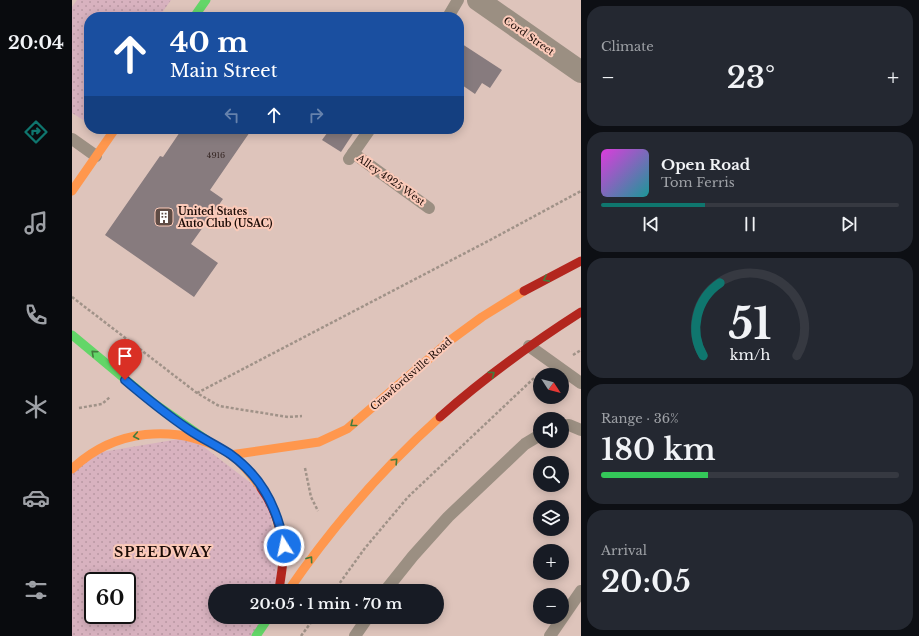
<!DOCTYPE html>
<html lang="en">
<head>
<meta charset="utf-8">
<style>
	:root { --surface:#171b24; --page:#242831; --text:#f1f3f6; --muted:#9ea1a6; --line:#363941; --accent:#0f766e }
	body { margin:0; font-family:"Libre Baskerville",serif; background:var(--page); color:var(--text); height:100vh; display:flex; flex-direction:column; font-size:15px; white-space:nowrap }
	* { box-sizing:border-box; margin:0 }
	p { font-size:13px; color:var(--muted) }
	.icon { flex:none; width:22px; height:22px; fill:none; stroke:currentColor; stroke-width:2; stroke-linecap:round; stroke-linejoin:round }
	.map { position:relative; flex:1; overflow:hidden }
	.side { display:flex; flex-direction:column; gap:6px; padding:6px; background:#0d0f14; width:338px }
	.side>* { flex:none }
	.top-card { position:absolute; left:12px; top:12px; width:380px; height:122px; border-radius:16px; box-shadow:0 2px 10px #0003; background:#1a4fa0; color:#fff; overflow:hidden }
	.needle { width:26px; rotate:126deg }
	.tools { position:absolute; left:461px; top:368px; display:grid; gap:8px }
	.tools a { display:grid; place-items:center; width:36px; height:36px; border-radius:50%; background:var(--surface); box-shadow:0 2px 10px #0003; font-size:20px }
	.speed { position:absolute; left:12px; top:572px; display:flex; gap:8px; font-size:20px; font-weight:700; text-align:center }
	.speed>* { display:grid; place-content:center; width:52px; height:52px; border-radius:50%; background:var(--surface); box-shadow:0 2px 10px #0003; line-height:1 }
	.speed .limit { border:2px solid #111; border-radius:6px; background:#fff; color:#111 }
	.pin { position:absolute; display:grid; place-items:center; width:34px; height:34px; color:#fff; margin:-41px -17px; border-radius:50% 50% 50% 0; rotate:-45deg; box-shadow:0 0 4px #0007 }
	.pin .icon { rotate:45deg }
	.me { position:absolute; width:44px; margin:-22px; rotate:350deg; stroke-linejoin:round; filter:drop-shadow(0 0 3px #0008) }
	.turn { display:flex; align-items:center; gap:14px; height:84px; padding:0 20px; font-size:18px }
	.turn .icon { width:52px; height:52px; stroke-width:2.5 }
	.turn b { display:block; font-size:28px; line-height:34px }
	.lanes { display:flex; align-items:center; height:38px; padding:0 20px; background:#0003; justify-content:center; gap:20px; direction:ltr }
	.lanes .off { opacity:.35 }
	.big { font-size:30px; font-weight:600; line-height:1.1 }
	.side .widget { flex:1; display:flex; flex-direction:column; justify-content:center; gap:6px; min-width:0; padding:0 14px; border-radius:16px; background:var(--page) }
	.side .dial { align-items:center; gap:0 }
	.dial svg { height:104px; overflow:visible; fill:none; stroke:var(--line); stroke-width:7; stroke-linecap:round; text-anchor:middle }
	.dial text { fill:var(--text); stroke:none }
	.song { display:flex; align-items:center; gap:12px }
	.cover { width:48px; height:48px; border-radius:6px; background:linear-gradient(135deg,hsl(300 70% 55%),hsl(180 70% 35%)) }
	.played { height:4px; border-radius:2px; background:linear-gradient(90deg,var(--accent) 35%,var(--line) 35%) }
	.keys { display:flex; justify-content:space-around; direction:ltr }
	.heat { display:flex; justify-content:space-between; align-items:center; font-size:22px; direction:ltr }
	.charge { height:6px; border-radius:3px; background:linear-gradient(90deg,#34c759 36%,var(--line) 0) }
	.trip { position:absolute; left:136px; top:584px; width:236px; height:40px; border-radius:20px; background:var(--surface); box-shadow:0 2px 10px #0003; font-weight:600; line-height:40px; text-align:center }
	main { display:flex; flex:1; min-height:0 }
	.tabs { display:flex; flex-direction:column; width:72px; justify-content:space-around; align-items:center; background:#090b0e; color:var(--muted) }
	.tabs .icon { width:28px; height:28px }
	.tabs .selected { color:var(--accent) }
	.tabs b { font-size:18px; color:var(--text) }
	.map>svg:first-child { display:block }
	.grass { fill:url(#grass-dots); fill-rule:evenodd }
	.building { fill:#877b7e }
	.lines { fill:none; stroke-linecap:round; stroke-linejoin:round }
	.path { stroke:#a09288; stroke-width:2.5; stroke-dasharray:3 2; stroke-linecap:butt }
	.lane { stroke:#9b8f82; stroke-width:12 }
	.street { stroke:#9b8f82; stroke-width:22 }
	.fast { stroke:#63d668; stroke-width:9 }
	.slow { stroke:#ff974d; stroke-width:9 }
	.jam { stroke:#b3261e; stroke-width:9 }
	.oneway { stroke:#437b3c }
	.route-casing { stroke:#114b97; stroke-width:10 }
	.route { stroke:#1a73e8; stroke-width:7 }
	.labels { text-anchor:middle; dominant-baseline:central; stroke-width:4; stroke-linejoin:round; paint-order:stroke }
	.number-label { font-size:8px; fill:#362724 }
	.street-label { font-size:10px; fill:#1b0b06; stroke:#fbcab9 }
	.poi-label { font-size:10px; font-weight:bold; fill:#1b0b06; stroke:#fbcab9; text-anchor:start }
	.district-label { font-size:14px; font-weight:bold; letter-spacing:1px; fill:#1b0b06; stroke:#fbcab9 }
</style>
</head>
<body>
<main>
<nav class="tabs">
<b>20:04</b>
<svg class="icon selected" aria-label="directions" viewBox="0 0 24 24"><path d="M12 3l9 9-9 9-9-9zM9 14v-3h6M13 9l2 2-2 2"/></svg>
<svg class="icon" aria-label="music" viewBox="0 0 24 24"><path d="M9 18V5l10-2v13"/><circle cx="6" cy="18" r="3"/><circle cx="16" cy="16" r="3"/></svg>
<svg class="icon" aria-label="phone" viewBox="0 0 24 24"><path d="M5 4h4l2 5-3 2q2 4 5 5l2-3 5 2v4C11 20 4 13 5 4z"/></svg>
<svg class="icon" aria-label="climate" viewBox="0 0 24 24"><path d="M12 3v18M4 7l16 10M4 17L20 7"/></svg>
<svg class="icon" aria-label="car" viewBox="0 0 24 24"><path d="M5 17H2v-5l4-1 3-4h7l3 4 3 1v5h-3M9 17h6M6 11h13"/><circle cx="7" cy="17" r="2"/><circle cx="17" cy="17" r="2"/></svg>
<svg class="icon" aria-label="filters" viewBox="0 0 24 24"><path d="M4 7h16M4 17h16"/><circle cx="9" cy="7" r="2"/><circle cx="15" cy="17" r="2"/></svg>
</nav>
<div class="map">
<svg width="509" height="636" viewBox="0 0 509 636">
	<defs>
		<pattern id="grass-dots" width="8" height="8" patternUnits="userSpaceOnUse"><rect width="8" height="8" fill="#d8b2bf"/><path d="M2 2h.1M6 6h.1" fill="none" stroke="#b998a3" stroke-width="1.8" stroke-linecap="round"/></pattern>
	</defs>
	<rect width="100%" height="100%" fill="#dec4bb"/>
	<g class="grass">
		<path d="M5,0H99L87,17H17V115L13,121L0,113V7Z"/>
		<path d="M119,437L197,497L207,591H143V617H197L184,636H0V469L18,454ZM21,581H55V615H21Z"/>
	</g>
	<g class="building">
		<path d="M387,42L430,70L418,88L410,83L403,94L387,83Z"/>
		<path d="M110,129H180L138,190L151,199L119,244L146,263L122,297L33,235L88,156L91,157Z"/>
		<path d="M258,129H284L269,152L250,140Z"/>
	</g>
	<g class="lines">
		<g class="path">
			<path d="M0,297L125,393L147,406L216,417L230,416"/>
			<path d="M501,355L509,350"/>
			<path d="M125,393L420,239L509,191"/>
			<path d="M7,408L30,404L38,397"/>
			<path d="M233,468L239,497L246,511"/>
			<path d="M262,591L293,548L336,497L461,379L468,375"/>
			<path d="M229,636L243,617"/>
		</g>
		<g class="lane">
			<path d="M376,17L386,0"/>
			<path d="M0,139L24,156"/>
			<path d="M281,153L357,208"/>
			<path d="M277,159L298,129"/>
			<path d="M457,346L509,383"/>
			<path d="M490,426L497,425L509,430"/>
			<path d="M313,591L341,556L376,517L453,444L468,435"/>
			<path d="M283,636L296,617"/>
			<path d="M478,636L509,591"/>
		</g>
		<path class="street" d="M406,0L509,72"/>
		<g class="fast">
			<path d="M122,17L134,0"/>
			<path d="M0,335L83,404L136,441"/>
			<path d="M184,636L197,617"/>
		</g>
		<g class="slow">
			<path d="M0,191L43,129"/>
			<path d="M158,455L247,442L275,429L380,339L410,317L452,291"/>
			<path d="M0,469C42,429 103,423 153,451C168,460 179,474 189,488"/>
			<path d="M216,591C260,527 310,469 368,417"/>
		</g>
		<g class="jam">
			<path d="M452,291L509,261"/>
			<path d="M368,417C412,378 459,344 509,312"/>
			<path d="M189,488C203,507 211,533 211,557C211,568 208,580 207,591"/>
		</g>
	</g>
	<defs><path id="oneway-chevron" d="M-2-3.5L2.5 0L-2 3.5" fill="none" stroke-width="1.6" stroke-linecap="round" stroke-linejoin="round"/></defs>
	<g class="oneway">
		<use href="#oneway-chevron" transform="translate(474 279) rotate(152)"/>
		<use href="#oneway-chevron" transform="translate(22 353) rotate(-138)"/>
		<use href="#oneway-chevron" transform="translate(420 374) rotate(-37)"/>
		<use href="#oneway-chevron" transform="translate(281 424) rotate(142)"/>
		<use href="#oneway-chevron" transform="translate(64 436) rotate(169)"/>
		<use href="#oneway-chevron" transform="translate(323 461) rotate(-46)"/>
		<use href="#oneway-chevron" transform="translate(238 559) rotate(-54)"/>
	</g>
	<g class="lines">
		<g class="route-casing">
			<path id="route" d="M53,380C73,397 94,414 116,429C129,438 144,445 158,454C190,477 206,508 212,546"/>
		</g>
		<use href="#route" class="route"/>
	</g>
	<defs>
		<g id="building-square" transform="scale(1)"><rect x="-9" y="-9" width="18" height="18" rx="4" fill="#5f4c45" stroke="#fbcab9"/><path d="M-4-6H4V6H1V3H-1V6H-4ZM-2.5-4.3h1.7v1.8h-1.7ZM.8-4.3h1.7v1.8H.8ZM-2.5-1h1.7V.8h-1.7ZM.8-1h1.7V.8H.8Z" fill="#fff"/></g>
	</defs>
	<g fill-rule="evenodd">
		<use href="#building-square" x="92" y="217"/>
	</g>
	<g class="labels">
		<g class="number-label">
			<text x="144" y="155">4916</text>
		</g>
		<g class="street-label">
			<text transform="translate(457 36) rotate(35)">Cord Street</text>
			<text transform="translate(319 180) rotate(35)">Alley 4925 West</text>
			<text transform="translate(339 374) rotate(-41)">Crawfordsville Road</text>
		</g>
		<g class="poi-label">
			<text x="106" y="211">United States<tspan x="106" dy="12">Auto Club (USAC)</tspan></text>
		</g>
		<g class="district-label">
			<text x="91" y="552">SPEEDWAY</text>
		</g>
	</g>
</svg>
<div class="tools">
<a><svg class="needle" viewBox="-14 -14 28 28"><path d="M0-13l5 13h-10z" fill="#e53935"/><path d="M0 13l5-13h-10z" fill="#9ea1a6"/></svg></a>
<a><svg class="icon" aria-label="sound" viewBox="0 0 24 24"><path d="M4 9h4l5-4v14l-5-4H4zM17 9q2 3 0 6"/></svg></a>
<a><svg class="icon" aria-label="search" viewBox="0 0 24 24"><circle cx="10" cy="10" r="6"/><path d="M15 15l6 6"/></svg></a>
<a><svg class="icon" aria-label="layers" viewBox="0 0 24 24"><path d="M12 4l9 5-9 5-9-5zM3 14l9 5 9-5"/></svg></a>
<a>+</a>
<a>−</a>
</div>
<div class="speed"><div class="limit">60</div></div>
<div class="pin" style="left:53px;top:380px;background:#d93025"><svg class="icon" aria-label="arrive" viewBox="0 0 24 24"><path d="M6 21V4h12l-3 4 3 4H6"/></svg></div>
<svg class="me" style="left:212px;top:546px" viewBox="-20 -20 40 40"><circle r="17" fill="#1a73e8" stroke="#fff" stroke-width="3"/><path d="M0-11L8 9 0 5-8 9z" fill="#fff"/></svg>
<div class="trip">20:05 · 1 min · 70 m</div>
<div class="top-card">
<div class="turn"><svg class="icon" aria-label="ahead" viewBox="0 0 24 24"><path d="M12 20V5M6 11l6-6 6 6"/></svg><div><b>40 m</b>Main Street</div></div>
<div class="lanes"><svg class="icon off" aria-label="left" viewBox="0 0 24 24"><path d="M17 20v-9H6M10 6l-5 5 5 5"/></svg><svg class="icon" aria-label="ahead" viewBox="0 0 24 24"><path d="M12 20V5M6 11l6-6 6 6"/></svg><svg class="icon off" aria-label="right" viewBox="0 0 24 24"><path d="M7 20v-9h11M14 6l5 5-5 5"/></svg></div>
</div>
</div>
<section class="side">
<div class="widget"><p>Climate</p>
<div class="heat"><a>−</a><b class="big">23°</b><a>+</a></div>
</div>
<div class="widget">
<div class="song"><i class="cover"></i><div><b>Open Road</b><p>Tom Ferris</p></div></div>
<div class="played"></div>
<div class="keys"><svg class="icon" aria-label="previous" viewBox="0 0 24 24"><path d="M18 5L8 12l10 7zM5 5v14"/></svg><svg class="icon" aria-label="pause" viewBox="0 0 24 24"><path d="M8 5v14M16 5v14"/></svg><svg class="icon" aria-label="next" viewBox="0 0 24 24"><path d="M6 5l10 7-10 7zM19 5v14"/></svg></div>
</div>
<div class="widget dial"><svg viewBox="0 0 100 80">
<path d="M14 69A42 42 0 1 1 86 69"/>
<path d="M14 69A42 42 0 0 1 27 13" stroke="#0f766e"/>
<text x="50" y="56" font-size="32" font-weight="700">51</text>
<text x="50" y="72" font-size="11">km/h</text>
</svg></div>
<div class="widget"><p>Range · 36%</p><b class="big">180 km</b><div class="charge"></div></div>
<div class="widget"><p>Arrival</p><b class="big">20:05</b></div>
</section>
</main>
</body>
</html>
